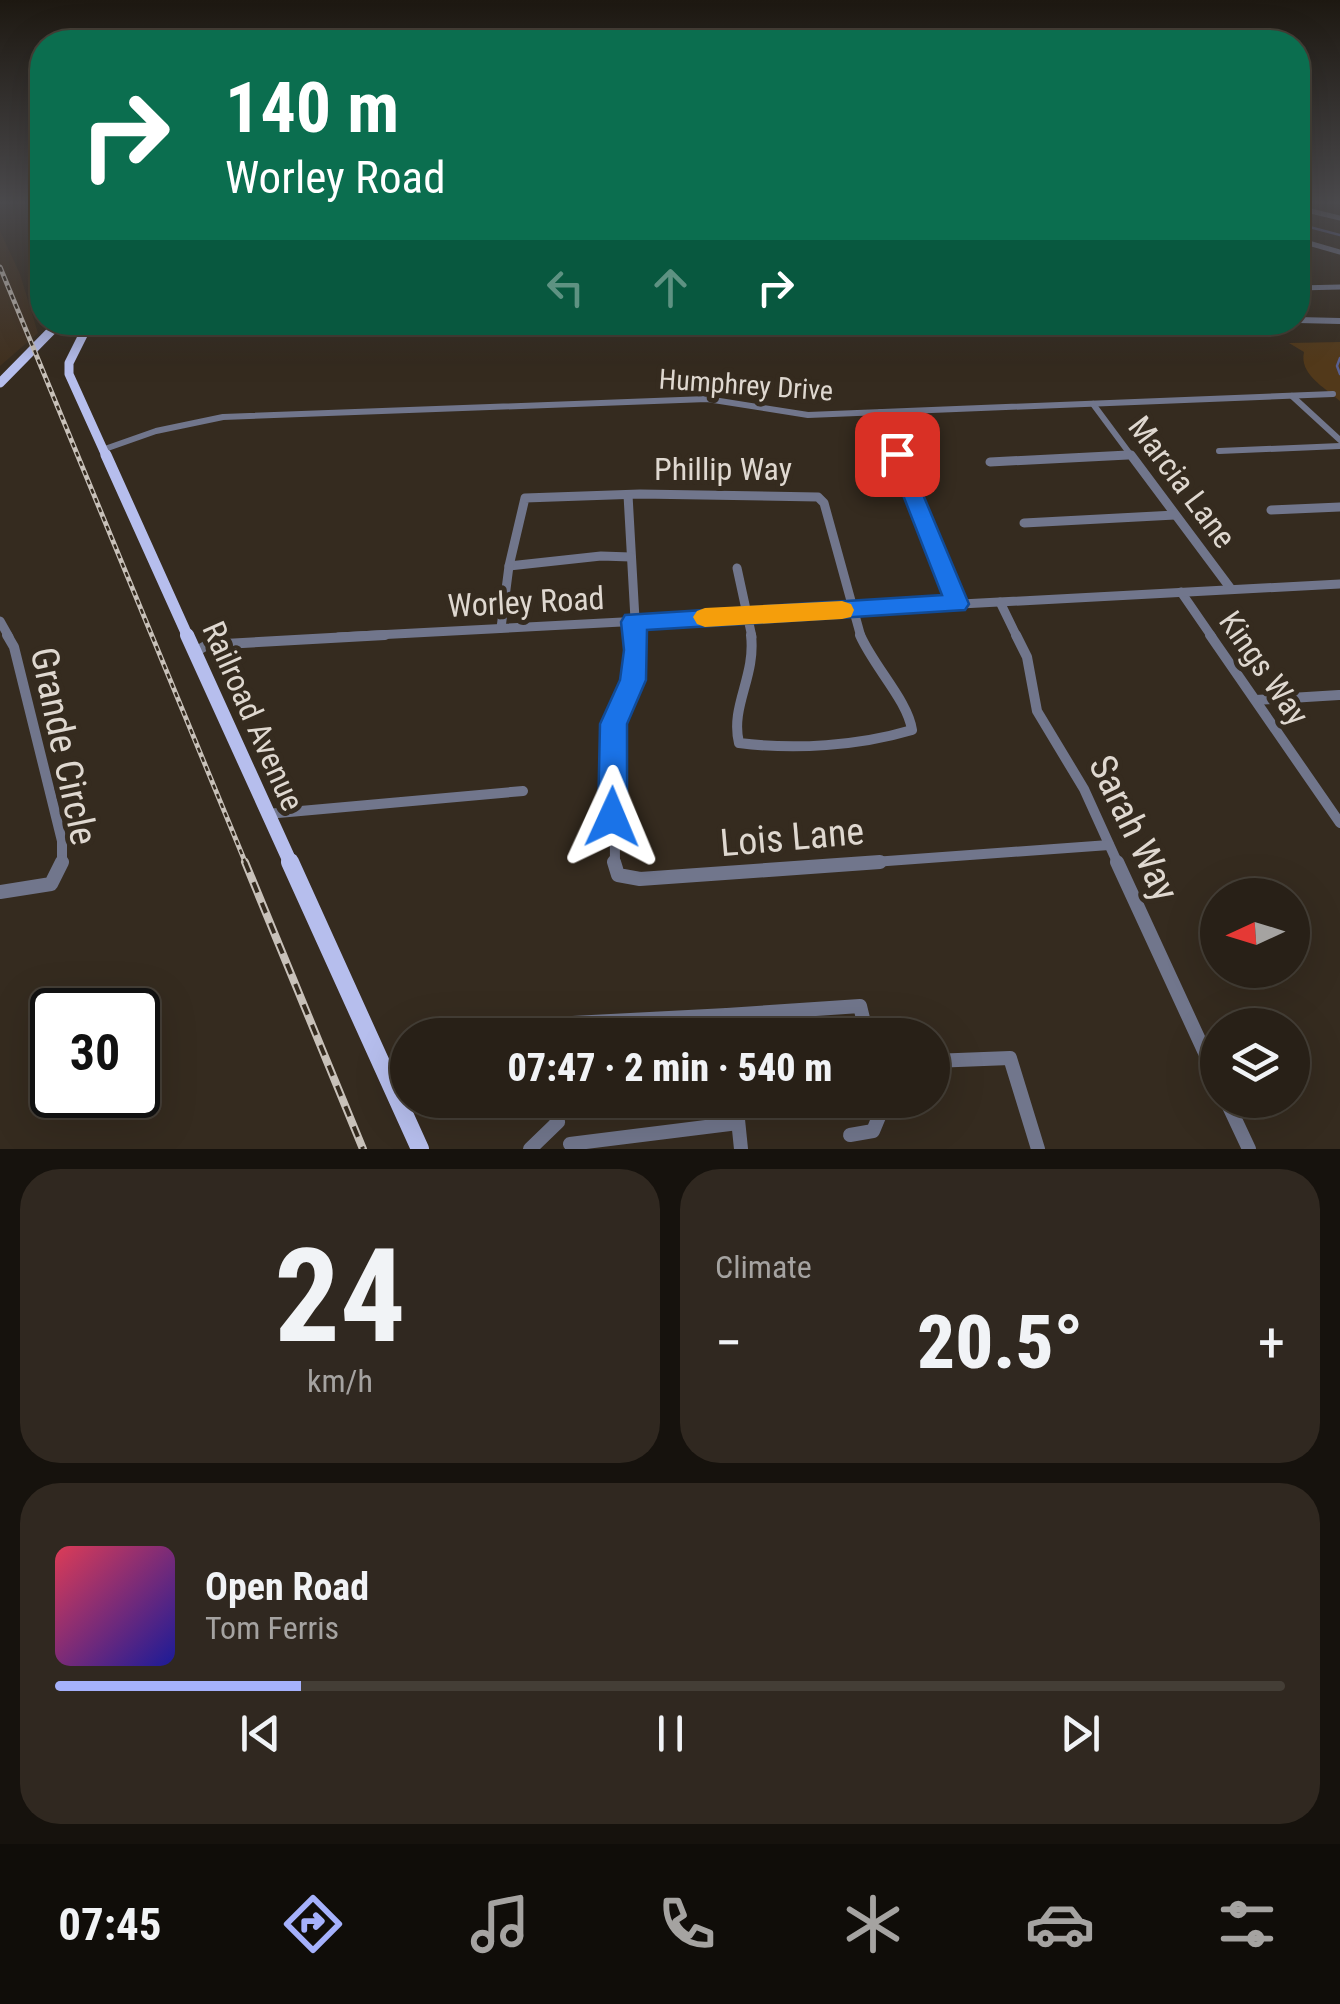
<!DOCTYPE html>
<html lang="en">
<head>
<meta charset="utf-8">
<style>
	:root { --surface:#282017; --page:#302820; --text:#f1f3f6; --muted:#a5a3a1; --line:#443e36; --accent:#a5b1fc }
	body { margin:0; font-family:"Roboto Condensed",sans-serif; background:var(--page); color:var(--text); height:100vh; display:flex; flex-direction:column; font-size:38px; white-space:nowrap }
	* { box-sizing:border-box; margin:0 }
	p { font-size:32px; color:var(--muted) }
	.icon { flex:none; width:55px; height:55px; fill:none; stroke:currentColor; stroke-width:2; stroke-linecap:round; stroke-linejoin:round }
	.map { position:relative; height:1149px; overflow:hidden }
	.sheet { display:flex; flex-direction:column; gap:20px; padding:20px; background:#16120d; flex:1 }
	.sheet>* { flex:none }
	.banner { position:absolute; left:30px; top:30px; width:1280px; height:305px; border-radius:40px; box-shadow:0 10px 40px #0002,0 0 0 2px var(--line); background:#0b6e4f; color:#fff; overflow:hidden }
	.needle { width:65px; rotate:266deg }
	.tools { position:absolute; left:1200px; top:878px; display:grid; gap:20px }
	.tools a { display:grid; place-items:center; width:110px; height:110px; border-radius:50%; background:var(--surface); box-shadow:0 10px 40px #0002,0 0 0 2px var(--line); font-size:50px }
	.speed { position:absolute; left:30px; top:988px; display:flex; gap:20px; font-size:50px; font-weight:700; text-align:center }
	.speed>* { display:grid; place-content:center; width:130px; height:130px; border-radius:50%; background:var(--surface); box-shadow:0 10px 40px #0002,0 0 0 2px var(--line); line-height:1 }
	.speed .limit { border:5px solid #111; border-radius:15px; background:#fff; color:#111 }
	.pin { position:absolute; display:grid; place-items:center; width:85px; height:85px; color:#fff; margin:-42px; border-radius:20px; box-shadow:0 5px 15px #0006 }
	.me { position:absolute; width:110px; margin:-55px; rotate:1deg; stroke-linejoin:round; filter:drop-shadow(0 0 8px #0008) }
	.turn { display:flex; align-items:center; gap:35px; height:210px; padding:0 30px; font-size:45px }
	.turn .icon { width:130px; height:130px; stroke-width:2.5 }
	.turn b { display:block; font-size:70px; line-height:85px }
	.lanes { display:flex; align-items:center; height:95px; padding:0 30px; background:#0003; justify-content:center; gap:50px; direction:ltr }
	.lanes .off { opacity:.35 }
	.big { font-size:75px; font-weight:800; line-height:1.1 }
	.sheet .card { flex:1; display:flex; flex-direction:column; justify-content:center; gap:15px; min-width:0; padding:0 35px; border-radius:40px; background:var(--page) }
	.sheet .dial { align-items:center; gap:0 }
	.dial b { font-size:130px; line-height:1 }
	.song { display:flex; align-items:center; gap:30px }
	.cover { width:120px; height:120px; border-radius:15px; background:linear-gradient(135deg,hsl(350 70% 55%),hsl(240 70% 35%)) }
	.played { height:10px; border-radius:5px; background:linear-gradient(90deg,var(--accent) 20%,var(--line) 20%) }
	.keys { display:flex; justify-content:space-around; direction:ltr }
	.heat { display:flex; justify-content:space-between; align-items:center; font-size:55px; direction:ltr }
	.sheet .tiles { flex:1; display:grid; gap:20px; grid-template-columns:1fr 1fr }
	.card:last-child { grid-column:span 2 }
	.trip { position:absolute; left:390px; top:1018px; width:560px; height:100px; border-radius:50px; background:var(--surface); box-shadow:0 10px 40px #0002,0 0 0 2px var(--line); font-weight:800; line-height:100px; text-align:center }
	.tabs { display:flex; height:160px; justify-content:space-around; align-items:center; background:#100d09; color:var(--muted) }
	.tabs .icon { width:70px; height:70px }
	.tabs .selected { color:var(--accent) }
	.tabs b { font-size:45px; color:var(--text) }
	.map>svg:first-child { display:block }
	.built { fill:#40301f }
	.green { fill:#52391a }
	.lines { fill:none; stroke-linecap:round; stroke-linejoin:round }
	.stream { stroke:#585f90; stroke-width:2.5 }
	.minor-far4 { stroke:#71768c; stroke-width:5 }
	.minor-far3 { stroke:#71768c; stroke-width:6 }
	.minor-far2 { stroke:#71768c; stroke-width:9 }
	.minor-far1 { stroke:#71768c; stroke-width:10 }
	.minor { stroke:#71768c; stroke-width:14 }
	.major-far3 { stroke:#b6beed; stroke-width:9 }
	.major-far2 { stroke:#b6beed; stroke-width:11 }
	.major-far1 { stroke:#b6beed; stroke-width:14 }
	.major { stroke:#b6beed; stroke-width:18 }
	.rail-far1-casing { stroke:#c8c1b9; stroke-width:5 }
	.rail-casing { stroke:#c8c1b9; stroke-width:8 }
	.rail-far1 { stroke:#352b1f; stroke-width:2.5; stroke-dasharray:5; stroke-linecap:butt }
	.rail { stroke:#352b1f; stroke-width:4; stroke-dasharray:11; stroke-linecap:butt }
	.route { fill:#1a73e8; stroke:#114b97; stroke-width:2.5 }
	.slow { fill:#f59e0b }
	.labels { text-anchor:middle; dominant-baseline:central; stroke-width:10; stroke-linejoin:round; paint-order:stroke }
	.far-street-label { font-size:28px; fill:#dfd8d0; stroke:#352b1f }
	.street-label { font-size:32px; fill:#dfd8d0; stroke:#352b1f }
	.near-street-label { font-size:38px; fill:#dfd8d0; stroke:#352b1f }
</style>
</head>
<body>
<div class="map">
<svg width="1340" height="1149" viewBox="0 0 1340 1149">
	<rect width="100%" height="100%" fill="#352b1f"/>
	<path class="built" d="M0,231L20,274L38,333L0,366Z"/>
	<path class="green" d="M1340,342V401C1324,387 1299,374 1304,352L1289,343Z"/>
	<g class="lines">
		<g class="stream">
			<path d="M1298,224L1340,235"/>
			<path d="M1340,358L1337,366L1340,374"/>
		</g>
		<g class="minor-far4">
			<path d="M31,201L42,223"/>
			<path d="M1298,208L1340,218"/>
			<path d="M1298,240L1340,252"/>
			<path d="M1298,288L1340,287"/>
		</g>
		<g class="minor-far3">
			<path d="M1298,320L1340,321"/>
			<path d="M1292,396L1340,440"/>
			<path d="M1093,404L1133,458"/>
			<path d="M880,412L898,458"/>
			<path d="M102,450L156,431L223,417L707,399L808,415L1333,394"/>
			<path d="M1219,451L1340,446"/>
			<path d="M1078,458L1130,455"/>
		</g>
		<g class="minor-far2">
			<path d="M897,455L957,604"/>
			<path d="M1131,455L1231,589"/>
			<path d="M990,462L1128,455"/>
			<path d="M628,495L636,637"/>
			<path d="M1271,510L1340,507"/>
			<path d="M1024,523L1175,515"/>
			<path d="M509,566L601,556L631,557"/>
			<path d="M737,568L752,637"/>
			<path d="M1181,592L1212,637"/>
			<path d="M1000,602L1017,637"/>
			<path d="M0,621L9,637"/>
			<path d="M501,628L509,566L525,498L640,494L818,497L824,503L861,637"/>
			<path d="M338,637L1340,584"/>
		</g>
		<g class="minor-far1">
			<path d="M7,635L14,647L62,841V864"/>
			<path d="M751,635C756,677 730,706 739,743C795,750 858,746 912,730C908,701 874,667 860,635"/>
			<path d="M1016,635L1027,657L1037,711L1084,789L1118,864"/>
			<path d="M1210,635L1340,823"/>
			<path d="M195,652L207,645L385,635"/>
			<path d="M1256,700L1339,695"/>
			<path d="M267,814L523,791"/>
			<path d="M615,864L614,724L633,679L636,635"/>
			<path d="M846,864L1109,845"/>
		</g>
		<g class="minor">
			<path d="M614,862L618,875L640,879L880,862"/>
			<path d="M1117,862L1218,1081"/>
			<path d="M0,892L51,884L62,862"/>
			<path d="M541,1035L553,1024L727,1015"/>
			<path d="M729,1035L727,1015L860,1006L867,1035"/>
			<path d="M932,1061L1010,1058L1038,1149"/>
			<path d="M736,1100L741,1149"/>
			<path d="M1226,1100L1249,1149"/>
			<path d="M850,1135L873,1131L883,1107L881,1100"/>
			<path d="M570,1144L738,1123"/>
			<path d="M530,1149L558,1122L548,1100"/>
		</g>
		<g class="major-far3">
			<path d="M53,329L76,330L83,335L69,363V374L107,458"/>
			<path d="M0,383L56,326"/>
		</g>
		<path class="major-far2" d="M106,455L188,637"/>
		<path class="major-far1" d="M187,635L291,864"/>
		<path class="major" d="M290,862L420,1149"/>
		<g class="rail-far1-casing">
			<path id="rail-far1" d="M0,267L246,864"/>
		</g>
		<g class="rail-casing">
			<path id="rail" d="M245,862L363,1149"/>
		</g>
		<use href="#rail-far1" class="rail-far1"/>
		<use href="#rail" class="rail"/>
	</g>
	<linearGradient id="sky" x2="0" y2="1"><stop stop-color="#1d1811"/><stop offset="0.56" stop-color="#4b4a4d"/><stop offset="1" stop-color="#4b4a4d" stop-opacity="0"/></linearGradient>
	<rect width="1340" height="362" fill="url(#sky)"/>
	<path class="route" d="M897,447L906,454L969,604L965,610L647,630L646,680L627,724V817L623,827L612,831L602,827L598,817L600,724L620,680L624,650L621,622L625,615L942,595L887,454Z"/>
	<path class="slow" d="M842,601L851,604L854,610L851,617L842,619L705,627L697,624L693,617L697,611L705,608Z"/>
	<g class="labels">
		<g class="far-street-label">
			<text transform="translate(746 385) rotate(4)">Humphrey Drive</text>
		</g>
		<g class="street-label">
			<text x="723" y="469">Phillip Way</text>
			<text transform="translate(1182 482) rotate(53)">Marcia Lane</text>
			<text transform="translate(526 602) rotate(-3)">Worley Road</text>
			<text transform="translate(1264 668) rotate(55)">Kings Way</text>
			<text transform="translate(253 716) rotate(66)">Railroad Avenue</text>
		</g>
		<g class="near-street-label">
			<text transform="translate(64 746) rotate(78)">Grande Circle</text>
			<text transform="translate(1134 828) rotate(64)">Sarah Way</text>
			<text transform="translate(792 837) rotate(-5)">Lois Lane</text>
		</g>
	</g>
</svg>
<div class="tools">
<a><svg class="needle" viewBox="-14 -14 28 28"><path d="M0-13l5 13h-10z" fill="#e53935"/><path d="M0 13l5-13h-10z" fill="#a5a3a1"/></svg></a>
<a><svg class="icon" aria-label="layers" viewBox="0 0 24 24"><path d="M12 4l9 5-9 5-9-5zM3 14l9 5 9-5"/></svg></a>
</div>
<div class="speed"><div class="limit">30</div></div>
<div class="pin" style="left:897px;top:454px;background:#d93025"><svg class="icon" aria-label="arrive" viewBox="0 0 24 24"><path d="M6 21V4h12l-3 4 3 4H6"/></svg></div>
<svg class="me" style="left:612px;top:817px" viewBox="-20 -20 40 40"><path d="M0-17L14 15 0 8-14 15z" fill="#1a73e8" stroke="#fff" stroke-width="4"/></svg>
<div class="trip">07:47 · 2 min · 540 m</div>
<div class="banner">
<div class="turn"><svg class="icon" aria-label="right" viewBox="0 0 24 24"><path d="M7 20v-9h11M14 6l5 5-5 5"/></svg><div><b>140 m</b>Worley Road</div></div>
<div class="lanes"><svg class="icon off" aria-label="left" viewBox="0 0 24 24"><path d="M17 20v-9H6M10 6l-5 5 5 5"/></svg><svg class="icon off" aria-label="ahead" viewBox="0 0 24 24"><path d="M12 20V5M6 11l6-6 6 6"/></svg><svg class="icon" aria-label="right" viewBox="0 0 24 24"><path d="M7 20v-9h11M14 6l5 5-5 5"/></svg></div>
</div>
</div>
<section class="sheet">
<div class="tiles">
<div class="card dial"><b>24</b><p>km/h</p></div>
<div class="card"><p>Climate</p>
<div class="heat"><a>−</a><b class="big">20.5°</b><a>+</a></div>
</div>
<div class="card">
<div class="song"><i class="cover"></i><div><b>Open Road</b><p>Tom Ferris</p></div></div>
<div class="played"></div>
<div class="keys"><svg class="icon" aria-label="previous" viewBox="0 0 24 24"><path d="M18 5L8 12l10 7zM5 5v14"/></svg><svg class="icon" aria-label="pause" viewBox="0 0 24 24"><path d="M8 5v14M16 5v14"/></svg><svg class="icon" aria-label="next" viewBox="0 0 24 24"><path d="M6 5l10 7-10 7zM19 5v14"/></svg></div>
</div>
</div>
</section>
<nav class="tabs">
<b>07:45</b>
<svg class="icon selected" aria-label="directions" viewBox="0 0 24 24"><path d="M12 3l9 9-9 9-9-9zM9 14v-3h6M13 9l2 2-2 2"/></svg>
<svg class="icon" aria-label="music" viewBox="0 0 24 24"><path d="M9 18V5l10-2v13"/><circle cx="6" cy="18" r="3"/><circle cx="16" cy="16" r="3"/></svg>
<svg class="icon" aria-label="phone" viewBox="0 0 24 24"><path d="M5 4h4l2 5-3 2q2 4 5 5l2-3 5 2v4C11 20 4 13 5 4z"/></svg>
<svg class="icon" aria-label="climate" viewBox="0 0 24 24"><path d="M12 3v18M4 7l16 10M4 17L20 7"/></svg>
<svg class="icon" aria-label="car" viewBox="0 0 24 24"><path d="M5 17H2v-5l4-1 3-4h7l3 4 3 1v5h-3M9 17h6M6 11h13"/><circle cx="7" cy="17" r="2"/><circle cx="17" cy="17" r="2"/></svg>
<svg class="icon" aria-label="filters" viewBox="0 0 24 24"><path d="M4 7h16M4 17h16"/><circle cx="9" cy="7" r="2"/><circle cx="15" cy="17" r="2"/></svg>
</nav>
</body>
</html>
